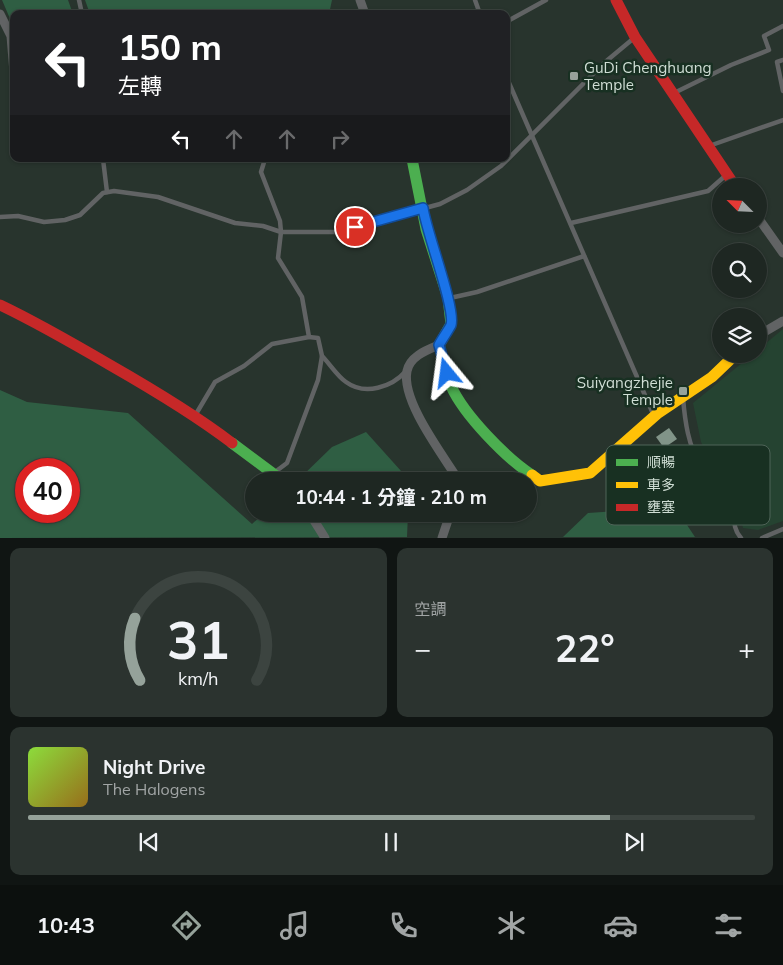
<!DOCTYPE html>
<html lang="zh-TW">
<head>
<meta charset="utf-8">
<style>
	:root { --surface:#1e2722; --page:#2b332f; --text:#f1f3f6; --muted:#a1a5a5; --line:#3c4440; --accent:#95a29a }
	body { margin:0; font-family:Mulish,"Noto Sans TC",sans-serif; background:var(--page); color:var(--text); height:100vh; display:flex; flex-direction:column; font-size:19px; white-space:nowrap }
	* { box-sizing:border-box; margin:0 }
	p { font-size:16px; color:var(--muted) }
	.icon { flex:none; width:28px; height:28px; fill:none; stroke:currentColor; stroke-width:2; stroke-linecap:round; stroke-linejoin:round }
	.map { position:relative; height:538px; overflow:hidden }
	.panel { display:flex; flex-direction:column; gap:10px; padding:10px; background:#101513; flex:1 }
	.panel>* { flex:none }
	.top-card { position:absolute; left:10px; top:10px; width:500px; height:152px; border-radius:10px; box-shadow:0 1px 4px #0004,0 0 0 1px var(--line); background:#202124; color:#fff; overflow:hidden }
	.needle { width:32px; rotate:294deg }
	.tools { position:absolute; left:712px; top:178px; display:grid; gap:10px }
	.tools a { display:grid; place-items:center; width:55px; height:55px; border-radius:50%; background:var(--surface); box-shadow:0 1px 4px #0004,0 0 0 1px var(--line); font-size:25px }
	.speed { position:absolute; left:15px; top:458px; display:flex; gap:10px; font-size:25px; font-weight:700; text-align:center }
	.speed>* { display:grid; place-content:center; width:65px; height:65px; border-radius:50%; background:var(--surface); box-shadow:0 1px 4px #0004,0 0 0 1px var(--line); line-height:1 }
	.speed .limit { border:8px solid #d22; background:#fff; color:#111 }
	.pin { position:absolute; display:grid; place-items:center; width:42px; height:42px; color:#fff; margin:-21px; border:2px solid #fff; border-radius:50%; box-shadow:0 1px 5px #0007 }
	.me { position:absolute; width:55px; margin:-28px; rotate:344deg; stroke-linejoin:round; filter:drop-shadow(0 0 4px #0008) }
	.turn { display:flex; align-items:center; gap:18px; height:105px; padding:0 25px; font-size:22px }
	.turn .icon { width:65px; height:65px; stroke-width:2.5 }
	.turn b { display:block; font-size:35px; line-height:42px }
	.lanes { display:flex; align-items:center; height:48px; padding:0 25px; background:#0003; justify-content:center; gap:25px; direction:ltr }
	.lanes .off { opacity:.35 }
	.big { font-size:38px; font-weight:700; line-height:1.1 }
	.panel .tile { flex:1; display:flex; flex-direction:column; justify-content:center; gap:8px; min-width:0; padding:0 18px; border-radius:10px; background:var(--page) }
	.panel .dial { align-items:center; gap:0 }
	.dial svg { height:130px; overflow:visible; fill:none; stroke:var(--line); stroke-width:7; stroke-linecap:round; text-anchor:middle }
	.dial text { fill:var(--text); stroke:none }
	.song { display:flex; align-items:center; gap:15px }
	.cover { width:60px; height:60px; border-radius:8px; background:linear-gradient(135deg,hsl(90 70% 55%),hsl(40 70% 35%)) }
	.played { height:5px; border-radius:2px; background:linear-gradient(90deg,var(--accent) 80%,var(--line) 80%) }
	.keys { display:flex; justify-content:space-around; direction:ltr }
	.heat { display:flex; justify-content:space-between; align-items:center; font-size:28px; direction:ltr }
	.panel .tiles { flex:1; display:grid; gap:10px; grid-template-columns:1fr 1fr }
	.tile:last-child { grid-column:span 2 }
	.trip { position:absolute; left:245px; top:472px; width:292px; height:50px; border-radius:25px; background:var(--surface); box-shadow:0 1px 4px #0004,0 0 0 1px var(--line); font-weight:700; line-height:50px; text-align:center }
	.dock { display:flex; height:80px; justify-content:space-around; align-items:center; background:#0c100e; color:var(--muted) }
	.dock .icon { width:35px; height:35px }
	.dock .selected { color:var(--accent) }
	.dock b { font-size:22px; color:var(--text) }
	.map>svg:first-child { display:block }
	.built { fill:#254331 }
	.green { fill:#2f5e43; fill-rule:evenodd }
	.building { fill:#819488 }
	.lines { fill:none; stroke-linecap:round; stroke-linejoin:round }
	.lane { stroke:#616364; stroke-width:4.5 }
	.street { stroke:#616364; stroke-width:9 }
	.fast { stroke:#4caf50; stroke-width:11 }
	.slow { stroke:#ffc107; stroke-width:11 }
	.jam { stroke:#c62828; stroke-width:11 }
	.route-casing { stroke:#114b97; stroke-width:12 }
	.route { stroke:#1a73e8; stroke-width:9 }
	.poi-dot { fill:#95a29a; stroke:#183022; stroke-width:2 }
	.labels { text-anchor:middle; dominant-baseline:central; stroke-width:5; stroke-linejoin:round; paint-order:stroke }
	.poi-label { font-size:15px; fill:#d0ded5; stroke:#183022; text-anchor:start }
	.key { fill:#183022; stroke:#4f6458; stroke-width:1 }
	.key-label { font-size:14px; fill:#d0ded5 }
</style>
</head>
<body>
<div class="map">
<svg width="783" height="538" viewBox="0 0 783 538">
	<rect width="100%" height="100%" fill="#28342d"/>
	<path class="built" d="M783,329V521L758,530L743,528L736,498L724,486L701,442L693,403L753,354H759V349Z"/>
	<g class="green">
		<path d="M2,0H68L73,14H14V28Z"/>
		<path d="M85,0H332L329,14H90Z"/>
		<path d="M0,390L27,402L128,413L252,524L263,514H408L407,537L0,538ZM26,469H69V511H26Z"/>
		<path d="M366,432L410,481H297L332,447Z"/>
		<path d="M675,507L695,537H563L588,513Z"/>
	</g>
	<path class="building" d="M669,428L677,439L664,448L656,437Z"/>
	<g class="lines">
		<g class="lane">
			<path d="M79,0L82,14"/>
			<path d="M475,0L480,14"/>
			<path d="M506,22L546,0"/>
			<path d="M783,60L777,62L783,91"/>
			<path d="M506,76L654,416"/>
			<path d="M674,93L731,65L769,50L764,36L783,26"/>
			<path d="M709,146L783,120"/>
			<path d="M103,159L107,192"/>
			<path d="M0,217L18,216L44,222L65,220L80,215L103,193L114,191L158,197L235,223L263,226L281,232H336L440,204L467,190L501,166L604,63L634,38"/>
			<path d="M571,223L708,191L725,176"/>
			<path d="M450,298L477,292L584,256"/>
			<path d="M322,356C330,364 337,376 346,382C365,396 392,387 406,371"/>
			<path d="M683,398C685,421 688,446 701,466C710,479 727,489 733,505C737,517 730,525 741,538"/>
			<path d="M196,414L215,382L244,366L272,344L309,337L302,297L278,258L281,232L280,221L261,172L265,159"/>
			<path d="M275,472L287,463L318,380L322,356L318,338L309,337"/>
			<path d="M762,538L783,529"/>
		</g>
		<g class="street">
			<path d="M360,0L365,14"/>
			<path d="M0,14L11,36L14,73"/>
			<path d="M759,219L783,253"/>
			<path d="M759,335L783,321"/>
			<path d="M439,345C427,350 410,356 407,371C401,401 443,455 459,481"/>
			<path d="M310,514L325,538"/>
			<path d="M442,538L450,514"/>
		</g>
		<g class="fast">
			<path d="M412,159L426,229L448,298L451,324L439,345C443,358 445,374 451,386C464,415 506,458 532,475"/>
			<path d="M232,443L283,481"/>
		</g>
		<path class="slow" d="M532,475L540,481L590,473L657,414L712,377L736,354"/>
		<g class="jam">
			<path d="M616,0L635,37L735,186"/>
			<path d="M0,305C38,323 74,344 110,365C152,389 194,414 232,443"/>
		</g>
	</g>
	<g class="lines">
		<g class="route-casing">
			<path id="route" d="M355,227L423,208C426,231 456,309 451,325C448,331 442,339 439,345L447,373"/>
		</g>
		<use href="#route" class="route"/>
	</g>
	<g class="poi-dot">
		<rect x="569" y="71" width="10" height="10" rx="2.5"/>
		<rect x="678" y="386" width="10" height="10" rx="2.5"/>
	</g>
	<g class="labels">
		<g class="poi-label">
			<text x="584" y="67">GuDi Chenghuang<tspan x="584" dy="17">Temple</tspan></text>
			<text x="673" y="382" text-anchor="end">Suiyangzhejie<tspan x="673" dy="17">Temple</tspan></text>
		</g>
	</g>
	<rect x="606" y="445" width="164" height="80" rx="8" class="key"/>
	<rect x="616" y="459" width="22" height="7" fill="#4caf50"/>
	<rect x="616" y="482" width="22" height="6" fill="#ffc107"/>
	<rect x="616" y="504" width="22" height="7" fill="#c62828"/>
	<g class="key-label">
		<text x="647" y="467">順暢</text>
		<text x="647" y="490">車多</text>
		<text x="647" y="512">壅塞</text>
	</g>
</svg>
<div class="tools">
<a><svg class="needle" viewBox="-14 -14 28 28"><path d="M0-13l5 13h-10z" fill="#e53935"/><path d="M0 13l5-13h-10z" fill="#a1a5a5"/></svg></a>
<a><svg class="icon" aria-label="search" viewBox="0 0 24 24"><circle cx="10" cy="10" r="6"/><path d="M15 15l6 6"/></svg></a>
<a><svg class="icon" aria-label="layers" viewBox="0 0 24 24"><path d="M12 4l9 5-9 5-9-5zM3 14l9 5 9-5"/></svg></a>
</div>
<div class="speed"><div class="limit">40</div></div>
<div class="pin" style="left:355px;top:227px;background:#d93025"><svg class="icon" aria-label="arrive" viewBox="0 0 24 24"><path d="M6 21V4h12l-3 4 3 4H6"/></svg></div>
<svg class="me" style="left:447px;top:373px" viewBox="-20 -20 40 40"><path d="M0-17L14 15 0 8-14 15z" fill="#1a73e8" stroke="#fff" stroke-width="4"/></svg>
<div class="trip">10:44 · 1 分鐘 · 210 m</div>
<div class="top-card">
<div class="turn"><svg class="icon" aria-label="left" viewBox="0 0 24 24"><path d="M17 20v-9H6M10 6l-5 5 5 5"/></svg><div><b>150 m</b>左轉</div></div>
<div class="lanes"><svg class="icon" aria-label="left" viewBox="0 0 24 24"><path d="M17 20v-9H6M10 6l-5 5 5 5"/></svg><svg class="icon off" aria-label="ahead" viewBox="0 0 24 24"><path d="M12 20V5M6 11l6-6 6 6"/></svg><svg class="icon off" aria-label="ahead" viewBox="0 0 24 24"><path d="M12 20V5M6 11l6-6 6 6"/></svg><svg class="icon off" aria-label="right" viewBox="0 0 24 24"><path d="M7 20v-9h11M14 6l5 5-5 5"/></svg></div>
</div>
</div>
<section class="panel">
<div class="tiles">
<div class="tile dial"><svg viewBox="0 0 100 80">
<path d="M14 69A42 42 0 1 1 86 69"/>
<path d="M14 69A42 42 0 0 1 11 31" stroke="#95a29a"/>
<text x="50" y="56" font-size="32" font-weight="700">31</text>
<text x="50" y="72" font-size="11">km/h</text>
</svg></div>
<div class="tile"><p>空調</p>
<div class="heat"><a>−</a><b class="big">22°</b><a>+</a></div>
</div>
<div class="tile">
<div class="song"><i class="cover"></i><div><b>Night Drive</b><p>The Halogens</p></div></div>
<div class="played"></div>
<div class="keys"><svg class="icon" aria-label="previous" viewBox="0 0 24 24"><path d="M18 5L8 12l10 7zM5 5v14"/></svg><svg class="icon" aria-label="pause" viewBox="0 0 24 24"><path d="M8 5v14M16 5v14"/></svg><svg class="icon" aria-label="next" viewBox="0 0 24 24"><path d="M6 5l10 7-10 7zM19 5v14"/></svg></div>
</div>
</div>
</section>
<nav class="dock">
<b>10:43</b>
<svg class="icon selected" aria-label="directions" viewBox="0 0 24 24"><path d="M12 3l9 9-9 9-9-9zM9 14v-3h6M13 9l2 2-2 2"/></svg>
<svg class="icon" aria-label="music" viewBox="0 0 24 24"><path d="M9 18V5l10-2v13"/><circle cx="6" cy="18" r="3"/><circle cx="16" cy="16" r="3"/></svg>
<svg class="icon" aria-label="phone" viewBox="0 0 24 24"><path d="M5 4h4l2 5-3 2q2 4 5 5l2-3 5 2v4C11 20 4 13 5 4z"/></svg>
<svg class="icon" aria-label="climate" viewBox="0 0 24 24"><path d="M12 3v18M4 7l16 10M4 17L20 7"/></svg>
<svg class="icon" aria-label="car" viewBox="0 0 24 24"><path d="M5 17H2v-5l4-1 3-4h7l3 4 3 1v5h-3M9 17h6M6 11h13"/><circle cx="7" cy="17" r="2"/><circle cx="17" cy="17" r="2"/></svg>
<svg class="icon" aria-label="filters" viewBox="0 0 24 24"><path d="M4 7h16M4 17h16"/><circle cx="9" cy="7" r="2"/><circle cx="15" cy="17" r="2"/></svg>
</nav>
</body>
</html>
